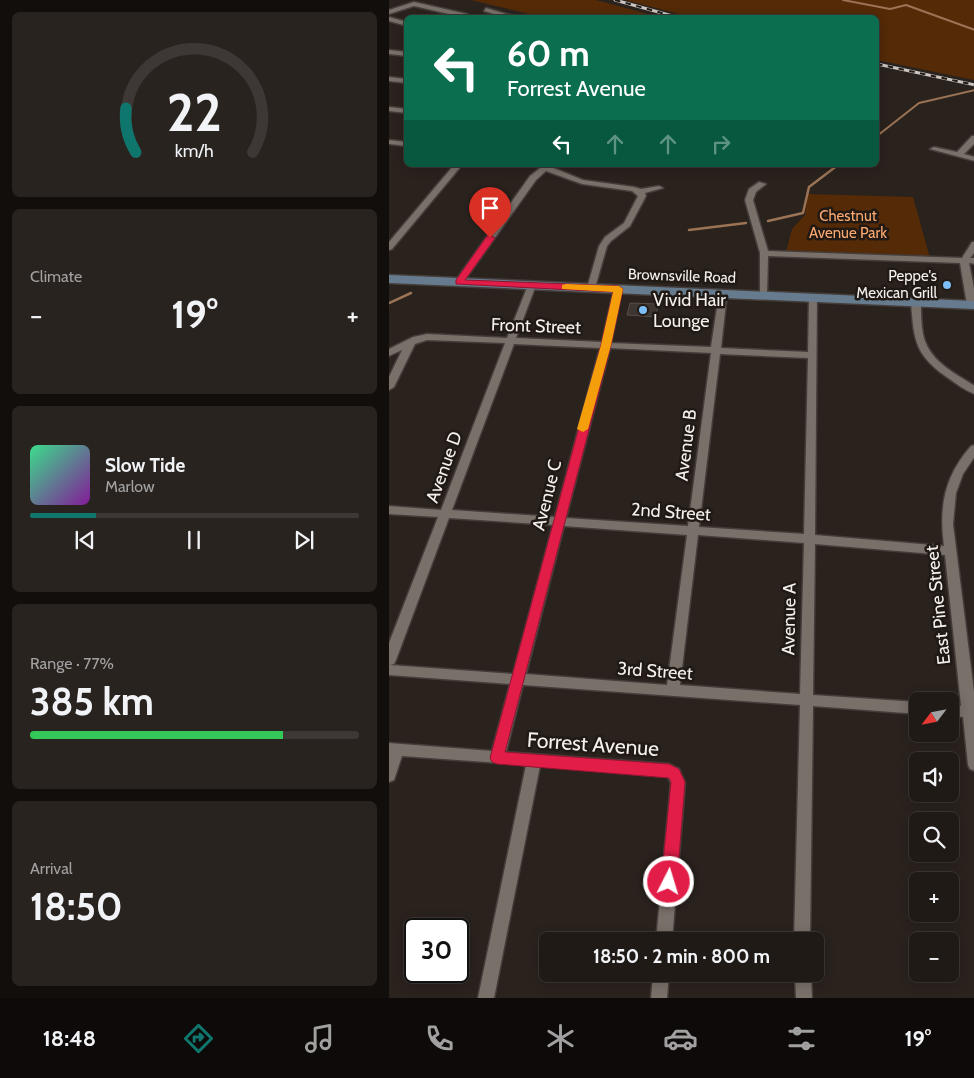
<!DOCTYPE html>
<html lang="en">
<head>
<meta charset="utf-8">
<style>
	:root { --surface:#201a16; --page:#28231f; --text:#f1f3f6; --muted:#a2a1a1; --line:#3d3835; --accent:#0f766e }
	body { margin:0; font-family:Cabin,sans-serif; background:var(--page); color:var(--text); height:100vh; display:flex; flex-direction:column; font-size:19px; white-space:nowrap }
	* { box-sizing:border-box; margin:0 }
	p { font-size:16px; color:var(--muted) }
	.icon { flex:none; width:28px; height:28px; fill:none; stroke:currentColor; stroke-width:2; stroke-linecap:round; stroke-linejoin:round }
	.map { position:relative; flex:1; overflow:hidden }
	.side { display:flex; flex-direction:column; gap:12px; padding:12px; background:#120e0c; width:389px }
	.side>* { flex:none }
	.guide { position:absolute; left:15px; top:15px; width:475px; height:152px; border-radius:8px; box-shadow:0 2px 12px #0003,0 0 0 1px var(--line); background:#0b6e4f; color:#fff; overflow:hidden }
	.needle { width:32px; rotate:238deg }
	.buttons { position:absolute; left:520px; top:692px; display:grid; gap:10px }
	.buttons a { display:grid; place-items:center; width:50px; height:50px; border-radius:8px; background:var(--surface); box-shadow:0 2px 12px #0003,0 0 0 1px var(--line); font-size:25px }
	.speed { position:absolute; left:15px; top:918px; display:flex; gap:10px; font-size:25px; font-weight:700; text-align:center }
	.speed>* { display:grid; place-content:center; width:65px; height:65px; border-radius:50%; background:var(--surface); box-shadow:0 2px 12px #0003,0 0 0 1px var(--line); line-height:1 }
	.speed .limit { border:2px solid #111; border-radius:8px; background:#fff; color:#111 }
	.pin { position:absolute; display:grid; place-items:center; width:42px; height:42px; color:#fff; margin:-51px -21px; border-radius:50% 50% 50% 0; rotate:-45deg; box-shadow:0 0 5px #0007 }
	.pin .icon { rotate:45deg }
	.me { position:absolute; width:55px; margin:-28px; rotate:5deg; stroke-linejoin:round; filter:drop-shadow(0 0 4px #0008) }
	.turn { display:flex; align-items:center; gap:18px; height:105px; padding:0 20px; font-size:22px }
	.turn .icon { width:65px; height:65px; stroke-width:2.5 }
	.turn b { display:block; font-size:35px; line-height:42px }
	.lanes { display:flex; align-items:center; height:48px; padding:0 20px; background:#0003; justify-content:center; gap:25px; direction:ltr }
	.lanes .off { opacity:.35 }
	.big { font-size:38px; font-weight:800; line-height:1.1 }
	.side .card { flex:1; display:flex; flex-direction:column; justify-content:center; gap:8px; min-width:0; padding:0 18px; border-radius:8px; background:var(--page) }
	.side .dial { align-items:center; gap:0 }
	.dial svg { height:130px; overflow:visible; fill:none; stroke:var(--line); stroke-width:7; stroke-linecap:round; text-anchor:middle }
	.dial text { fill:var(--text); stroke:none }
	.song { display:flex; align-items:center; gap:15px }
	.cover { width:60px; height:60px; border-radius:8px; background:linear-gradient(135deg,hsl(150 70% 55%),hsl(290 70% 35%)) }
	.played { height:5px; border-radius:2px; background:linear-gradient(90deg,var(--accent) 20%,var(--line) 20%) }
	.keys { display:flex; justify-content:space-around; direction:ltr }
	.heat { display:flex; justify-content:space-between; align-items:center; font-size:28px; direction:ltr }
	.charge { height:8px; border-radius:4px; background:linear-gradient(90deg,#34c759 77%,var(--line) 0) }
	.trip { position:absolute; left:150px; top:932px; width:285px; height:50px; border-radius:8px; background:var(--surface); box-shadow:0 2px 12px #0003,0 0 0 1px var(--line); font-weight:800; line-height:50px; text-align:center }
	.tabs { display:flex; height:80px; justify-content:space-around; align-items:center; background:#0d0a09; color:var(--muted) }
	.tabs .icon { width:35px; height:35px }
	.tabs .current { color:var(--accent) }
	.tabs b { font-size:22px; color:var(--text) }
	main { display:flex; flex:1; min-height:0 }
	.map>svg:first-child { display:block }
	.green { fill:#542a07 }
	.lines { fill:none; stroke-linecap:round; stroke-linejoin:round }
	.stream-far1 { stroke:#9b7355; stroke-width:2 }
	.stream { stroke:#9b7355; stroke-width:2.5 }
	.building { fill:#3e3630; stroke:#574e48 }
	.street-casing { stroke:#443d3a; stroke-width:3 }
	.secondary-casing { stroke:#443d3a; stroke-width:3 }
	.street { fill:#7a706a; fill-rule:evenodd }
	.secondary { fill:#667b8d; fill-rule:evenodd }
	.rail-casing { stroke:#ccc6c2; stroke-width:3 }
	.rail { stroke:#201914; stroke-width:2; stroke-dasharray:5.5; stroke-linecap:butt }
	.route { fill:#e11d48; stroke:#92132f }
	.slow { fill:#f59e0b }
	.poi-dot { fill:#7cbef9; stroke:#201914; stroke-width:2 }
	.labels { text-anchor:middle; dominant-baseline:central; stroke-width:5; stroke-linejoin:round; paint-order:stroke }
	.far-park-label { font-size:15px; fill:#fca970; stroke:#201914 }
	.far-street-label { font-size:15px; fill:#f5f0ed; stroke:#201914 }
	.far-poi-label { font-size:15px; fill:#f5f0ed; stroke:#201914; text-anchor:end }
	.poi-label { font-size:18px; fill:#f5f0ed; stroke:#201914; text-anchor:start }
	.street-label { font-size:18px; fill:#f5f0ed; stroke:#201914 }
	.near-street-label { font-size:21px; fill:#f5f0ed; stroke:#201914 }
</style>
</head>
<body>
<main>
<section class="side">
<div class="card dial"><svg viewBox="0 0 100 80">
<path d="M14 69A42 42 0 1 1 86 69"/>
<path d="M14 69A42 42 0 0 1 8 42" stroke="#0f766e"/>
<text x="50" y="56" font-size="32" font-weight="700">22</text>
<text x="50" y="72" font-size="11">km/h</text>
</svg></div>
<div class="card"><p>Climate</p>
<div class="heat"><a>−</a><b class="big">19°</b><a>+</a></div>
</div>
<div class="card">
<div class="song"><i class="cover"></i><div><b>Slow Tide</b><p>Marlow</p></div></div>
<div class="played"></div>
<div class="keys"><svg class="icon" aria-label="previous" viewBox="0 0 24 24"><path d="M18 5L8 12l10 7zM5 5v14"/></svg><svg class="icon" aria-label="pause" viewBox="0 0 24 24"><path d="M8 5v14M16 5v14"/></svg><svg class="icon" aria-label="next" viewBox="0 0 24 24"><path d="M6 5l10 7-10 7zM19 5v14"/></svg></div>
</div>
<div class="card"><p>Range · 77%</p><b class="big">385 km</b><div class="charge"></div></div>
<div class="card"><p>Arrival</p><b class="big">18:50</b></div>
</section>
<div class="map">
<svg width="586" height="998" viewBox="0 0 586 998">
	<rect width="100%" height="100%" fill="#2a221d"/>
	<g class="green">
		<path d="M82,0H207L270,17H152Z"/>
		<path d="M236,0H585V80L488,60V18L301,17Z"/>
		<path d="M419,194L524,197L541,258L397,252L403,229L416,215Z"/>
	</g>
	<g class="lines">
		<g class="stream-far1">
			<path d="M454,0L501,9L517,5L586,30"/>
			<path d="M488,136L530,103L586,90"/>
		</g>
		<g class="stream">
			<path d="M379,221L414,213L420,187L449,165"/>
			<path d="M300,230L357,223"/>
			<path d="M0,303L22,293"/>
		</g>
	</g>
	<path class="building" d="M241,303L269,304L267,317L238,315Z"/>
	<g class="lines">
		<g class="street-casing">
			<g id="street">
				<path d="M25,2L78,14L81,16L77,18L25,6L0,14V10Z"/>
				<path d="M97,8L128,17L129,18H118L95,11Z"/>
				<path d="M0,17L18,22V26L0,21Z"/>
				<path d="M0,50L18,52V56L0,54Z"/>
				<path d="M0,77L18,79V83L0,81Z"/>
				<path d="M0,107L18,109V113L0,111Z"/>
				<path d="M583,136H586V143L575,154L586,157V161L541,149L545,147L568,152Z"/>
				<path d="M0,140L18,142V146L0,144Z"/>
				<path d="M65,165H73L3,249L0,250V242Z"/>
				<path d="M155,165H164L162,167L194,180L245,187L252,189L270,186L274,188L256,193L257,196L241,226L222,241L218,246L206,288L202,291L198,288L210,246L216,237L235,223L249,196L243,191L193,184L157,171L147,180L73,284H67V280L141,176Z"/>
				<path d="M370,182L377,184L367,192L364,200L379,251L573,258L583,242H586V252L581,258H586V264L580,263L586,293V307H580L578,305L571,263L379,256L378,295L374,298L371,297V253L356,200L360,189Z"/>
				<path d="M143,282L147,285L127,338L213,342L225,289L229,286L233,289L222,343L322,347L330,294L334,291L338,294L332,348L419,352L420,298L425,295L428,296L426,535L555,546C550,506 555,477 582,446L586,445V456L574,474L567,493L564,524L586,700V771L581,769L579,765L574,717L561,716V704L572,706L556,555L426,544L424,695L529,702V714L424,706L421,941H405L411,705L134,685L117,752L280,764L290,769L296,783L283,941H267L282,783L279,777L151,766L105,998H89L137,765L13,756L5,780L0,782V743L103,751L121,684L0,675V643L49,517L0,514V506L52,510L116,343L38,340L26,344L5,387L0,390V377L13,350L0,356V349L24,337L38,334L118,338L139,285ZM125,344L211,348L166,517L63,510ZM221,348L322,353L299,526L177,518ZM331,354L419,358L415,534L310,527ZM60,518L164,525L124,674L1,665L5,664L7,660ZM175,526L298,535L278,685L137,674ZM309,535L415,543L411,694L291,685Z"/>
				<path d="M527,299L532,302C532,313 532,323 534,334C539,360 565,373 586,386V394C577,391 569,385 562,380C526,356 525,342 522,302Z"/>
				<path d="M264,974H280L278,998H262Z"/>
				<path d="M406,974H422L423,998H407Z"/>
			</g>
		</g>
		<g class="secondary-casing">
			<path id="secondary" d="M0,275L586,301V309L0,283Z"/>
		</g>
		<use href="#street" class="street"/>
		<use href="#secondary" class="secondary"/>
		<g class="rail-casing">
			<g id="rail">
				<path d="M226,0L291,18"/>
				<path d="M488,64L586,85"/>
			</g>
		</g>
		<use href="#rail" class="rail"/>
	</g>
	<path class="route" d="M101,235L106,238L76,280L230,286L234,289L222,345L116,752L280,764L290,769L296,782L288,882L286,887L280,889L275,887L272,882L282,782L280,778L108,764L103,762L101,758L212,345L224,292L67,284V280L98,236Z"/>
	<path class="slow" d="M177,284L230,286L234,289L222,345L199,429L194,432L188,429L212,345L224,292L173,289V285Z"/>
	<g class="poi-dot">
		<circle cx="558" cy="285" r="5"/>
		<circle cx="254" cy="310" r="5"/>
	</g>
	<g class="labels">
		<g class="far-park-label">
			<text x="459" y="216">Chestnut<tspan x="459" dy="17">Avenue Park</tspan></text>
		</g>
		<g class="far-street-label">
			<text transform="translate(293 276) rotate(2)">Brownsville Road</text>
		</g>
		<g class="far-poi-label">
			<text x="548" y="276">Peppe's<tspan x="548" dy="17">Mexican Grill</tspan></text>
		</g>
		<g class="poi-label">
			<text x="264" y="300">Vivid Hair<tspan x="264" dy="21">Lounge</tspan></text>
		</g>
		<g class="street-label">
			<text transform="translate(147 326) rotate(2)">Front Street</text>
			<text transform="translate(297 445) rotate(-83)">Avenue B</text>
			<text transform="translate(55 467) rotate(-70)">Avenue D</text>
			<text transform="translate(158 495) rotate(-76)">Avenue C</text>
			<text transform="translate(282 512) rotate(4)">2nd Street</text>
			<text transform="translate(549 605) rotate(-96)">East Pine Street</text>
			<text transform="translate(400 619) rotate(-89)">Avenue A</text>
			<text transform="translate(266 671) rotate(4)">3rd Street</text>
		</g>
		<g class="near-street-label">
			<text transform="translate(204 744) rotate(4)">Forrest Avenue</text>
		</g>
	</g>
</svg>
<div class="buttons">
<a><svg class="needle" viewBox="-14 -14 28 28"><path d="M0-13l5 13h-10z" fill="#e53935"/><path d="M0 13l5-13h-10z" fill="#a2a1a1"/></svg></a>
<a><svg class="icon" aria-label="sound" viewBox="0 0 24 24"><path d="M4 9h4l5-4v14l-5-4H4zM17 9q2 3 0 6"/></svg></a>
<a><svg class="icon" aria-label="search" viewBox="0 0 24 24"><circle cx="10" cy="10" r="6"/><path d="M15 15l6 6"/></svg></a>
<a>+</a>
<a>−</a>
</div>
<div class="speed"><div class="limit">30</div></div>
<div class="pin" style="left:101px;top:238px;background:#d93025"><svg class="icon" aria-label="arrive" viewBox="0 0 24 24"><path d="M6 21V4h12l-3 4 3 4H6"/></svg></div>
<svg class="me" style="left:280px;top:882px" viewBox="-20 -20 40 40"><circle r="17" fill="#e11d48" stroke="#fff" stroke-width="3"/><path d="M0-11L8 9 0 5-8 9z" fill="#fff"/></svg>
<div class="trip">18:50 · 2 min · 800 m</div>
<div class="guide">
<div class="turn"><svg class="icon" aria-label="left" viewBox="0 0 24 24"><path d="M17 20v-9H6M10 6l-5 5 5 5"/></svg><div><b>60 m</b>Forrest Avenue</div></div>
<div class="lanes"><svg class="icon" aria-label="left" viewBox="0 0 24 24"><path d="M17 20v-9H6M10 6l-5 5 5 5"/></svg><svg class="icon off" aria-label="ahead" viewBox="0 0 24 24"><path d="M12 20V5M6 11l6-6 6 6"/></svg><svg class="icon off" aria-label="ahead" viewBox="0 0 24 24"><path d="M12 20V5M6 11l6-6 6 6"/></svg><svg class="icon off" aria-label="right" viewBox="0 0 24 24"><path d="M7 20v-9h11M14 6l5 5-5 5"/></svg></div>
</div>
</div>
</main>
<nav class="tabs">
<b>18:48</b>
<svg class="icon current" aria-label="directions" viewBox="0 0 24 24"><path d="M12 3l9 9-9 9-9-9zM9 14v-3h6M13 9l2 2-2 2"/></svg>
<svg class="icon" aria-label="music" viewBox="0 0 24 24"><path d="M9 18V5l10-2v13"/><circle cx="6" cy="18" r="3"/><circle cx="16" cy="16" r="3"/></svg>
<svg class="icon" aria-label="phone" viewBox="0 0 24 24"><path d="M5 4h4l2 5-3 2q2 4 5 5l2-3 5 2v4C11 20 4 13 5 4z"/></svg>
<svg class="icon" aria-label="climate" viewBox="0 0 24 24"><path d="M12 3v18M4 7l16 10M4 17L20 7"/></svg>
<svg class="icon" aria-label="car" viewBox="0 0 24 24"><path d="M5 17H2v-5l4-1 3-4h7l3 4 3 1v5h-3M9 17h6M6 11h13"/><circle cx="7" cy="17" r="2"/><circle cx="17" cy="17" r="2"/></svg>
<svg class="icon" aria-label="filters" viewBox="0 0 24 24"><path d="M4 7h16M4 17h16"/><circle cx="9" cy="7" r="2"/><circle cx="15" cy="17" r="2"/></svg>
<b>19°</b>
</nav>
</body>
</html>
